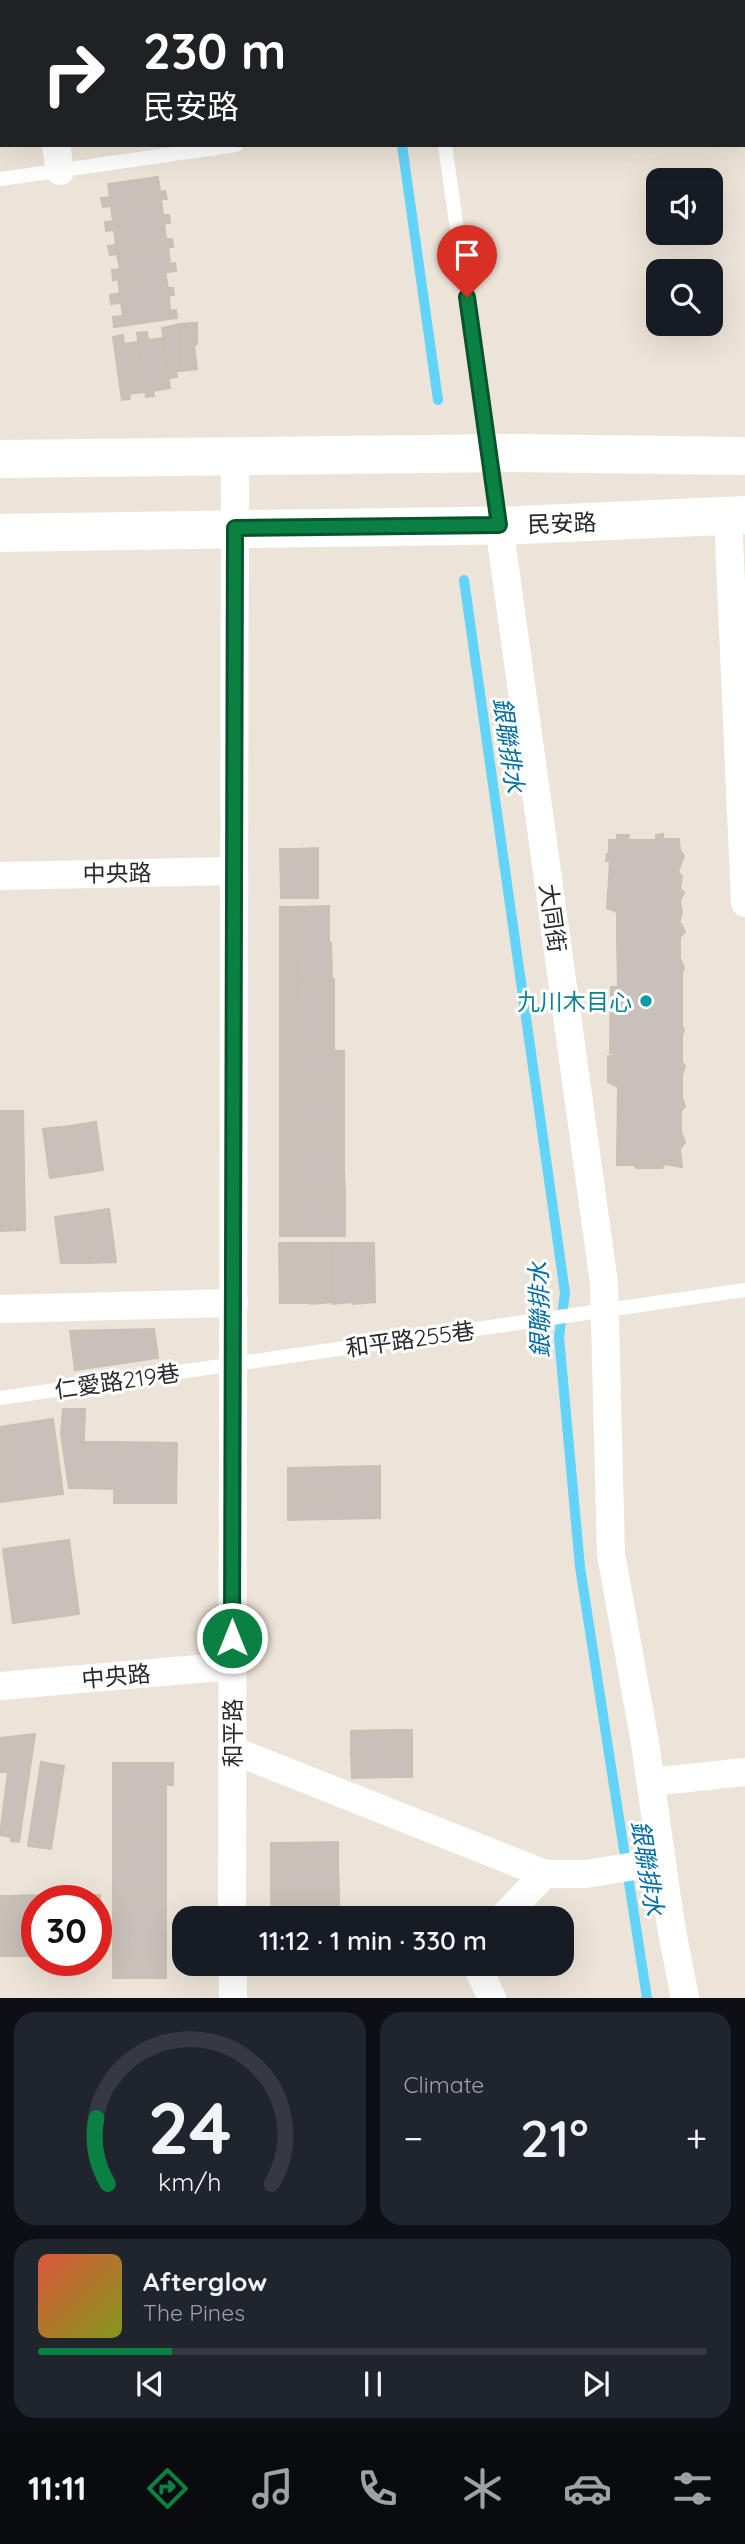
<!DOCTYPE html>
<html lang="en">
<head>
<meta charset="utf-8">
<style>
	:root { --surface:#171b24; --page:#20242c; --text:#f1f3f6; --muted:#9ea1a6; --line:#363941; --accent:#0b8043 }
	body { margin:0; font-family:Quicksand,"Noto Sans TC",sans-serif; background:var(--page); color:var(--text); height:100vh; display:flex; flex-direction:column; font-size:26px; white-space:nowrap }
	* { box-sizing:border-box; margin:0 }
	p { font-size:23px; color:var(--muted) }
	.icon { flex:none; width:38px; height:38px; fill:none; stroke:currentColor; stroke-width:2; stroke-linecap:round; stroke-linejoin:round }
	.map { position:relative; height:1998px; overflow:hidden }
	.side { display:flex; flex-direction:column; gap:14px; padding:14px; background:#0d0f14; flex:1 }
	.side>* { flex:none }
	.banner { position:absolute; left:0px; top:0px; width:746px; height:147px; box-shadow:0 7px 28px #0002; background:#202124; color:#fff; overflow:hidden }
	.tools { position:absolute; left:646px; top:168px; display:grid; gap:14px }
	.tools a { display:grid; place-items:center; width:77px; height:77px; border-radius:14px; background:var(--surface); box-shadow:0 7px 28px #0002; font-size:35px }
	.speed { position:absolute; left:21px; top:1885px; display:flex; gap:14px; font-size:35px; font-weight:700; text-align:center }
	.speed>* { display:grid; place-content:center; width:91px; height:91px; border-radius:50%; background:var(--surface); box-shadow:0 7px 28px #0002; line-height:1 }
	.speed .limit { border:10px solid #d22; background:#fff; color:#111 }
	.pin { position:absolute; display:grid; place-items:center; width:60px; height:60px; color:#fff; margin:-72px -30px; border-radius:50% 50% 50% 0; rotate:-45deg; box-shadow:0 0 7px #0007 }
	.pin .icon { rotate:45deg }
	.me { position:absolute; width:77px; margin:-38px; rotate:0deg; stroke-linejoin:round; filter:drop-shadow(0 0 5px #0008) }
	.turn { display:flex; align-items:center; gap:24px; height:147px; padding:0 28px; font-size:32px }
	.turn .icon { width:91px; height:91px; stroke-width:2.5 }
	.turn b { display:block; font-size:49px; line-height:60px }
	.big { font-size:52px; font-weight:600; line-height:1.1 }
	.side .widget { flex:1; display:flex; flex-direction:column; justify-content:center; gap:10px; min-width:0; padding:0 24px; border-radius:21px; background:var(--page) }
	.side .dial { align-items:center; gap:0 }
	.dial svg { height:182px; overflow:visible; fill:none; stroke:var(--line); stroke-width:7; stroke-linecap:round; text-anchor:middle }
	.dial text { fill:var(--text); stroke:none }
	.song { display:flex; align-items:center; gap:21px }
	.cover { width:84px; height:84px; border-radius:10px; background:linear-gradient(135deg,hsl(10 70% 55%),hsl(70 70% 35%)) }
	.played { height:7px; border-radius:4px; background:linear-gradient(90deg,var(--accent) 20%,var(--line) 20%) }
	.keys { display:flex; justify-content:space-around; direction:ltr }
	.heat { display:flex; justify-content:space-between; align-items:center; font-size:38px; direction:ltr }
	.side .tiles { flex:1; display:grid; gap:14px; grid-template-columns:1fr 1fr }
	.widget:last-child { grid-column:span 2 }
	.trip { position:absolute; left:172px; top:1906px; width:402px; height:70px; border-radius:21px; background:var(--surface); box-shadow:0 7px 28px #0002; font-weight:600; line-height:70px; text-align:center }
	.menu { display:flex; height:112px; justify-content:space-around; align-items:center; background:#090b0e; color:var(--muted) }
	.menu .icon { width:49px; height:49px }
	.menu .active { color:var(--accent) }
	.menu b { font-size:32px; color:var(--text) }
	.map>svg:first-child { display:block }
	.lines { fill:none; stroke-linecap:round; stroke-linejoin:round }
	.stream { stroke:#62d3f9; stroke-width:10 }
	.building { fill:#c8c1b9; stroke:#c8c1b3; stroke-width:2 }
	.lane { stroke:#fff; stroke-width:14 }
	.street { stroke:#fff; stroke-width:28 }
	.secondary { stroke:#fff; stroke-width:38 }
	.route-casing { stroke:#07532c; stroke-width:18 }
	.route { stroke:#0b8043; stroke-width:12 }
	.culture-dot { fill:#0f9aa8; stroke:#fff; stroke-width:2.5 }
	.labels { text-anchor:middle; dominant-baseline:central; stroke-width:6; stroke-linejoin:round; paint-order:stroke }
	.street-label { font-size:23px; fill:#292929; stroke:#fff }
	.culture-label { font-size:23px; fill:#0d838f; stroke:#fff; text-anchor:end }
	.water-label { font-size:24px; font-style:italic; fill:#016ea5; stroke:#fff }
</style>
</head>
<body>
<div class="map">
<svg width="745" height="1998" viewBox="0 0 745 1998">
	<rect width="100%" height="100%" fill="#ede4d9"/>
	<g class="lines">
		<g class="stream">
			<path d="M380,0V2"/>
			<path d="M402,145L438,400"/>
			<path d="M464,580L565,1293L559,1337L580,1567L647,1998"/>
		</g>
	</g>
	<g class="building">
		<path d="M158,177L160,192L165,191L167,199L103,207L101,198L110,197L108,184Z"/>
		<path d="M161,199L163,215H169L170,223L106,231L105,222L113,221L111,206Z"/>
		<path d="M164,223L166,239H172L173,247L110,255L108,246L116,245L114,230Z"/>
		<path d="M168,247L170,264L175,263L176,271L113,280L112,270L120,269L117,254Z"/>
		<path d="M165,272L168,288H173L174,295L111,304L110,295L120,293L118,279Z"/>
		<path d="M169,296L170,311L176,310L177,318L114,327L113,317L123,316L121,303Z"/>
		<path d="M194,323H197V344L194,345L197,369L180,371V324Z"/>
		<path d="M180,324V371H176L177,377L169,378L162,328Z"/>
		<path d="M147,332L148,340L163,338L170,388L153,391L154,396L146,397L137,333Z"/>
		<path d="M123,335L124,344L138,342L145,392L129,394L130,399L122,400L113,337Z"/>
		<path d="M663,834V839H679L680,850L684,856L678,872L682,876L680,888L684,893L680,901L682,912L679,924H681L685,932L680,937V958L684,968L682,972V1026L684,1030L682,1036V1062L685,1066L682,1075V1097L685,1106L681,1111V1132L685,1142L680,1149L682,1167L665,1164L662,1168H636L634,1165H617L618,1087L608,1082V1056H613L612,1053H610L611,987H618L617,936V912L607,908L610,861H606L607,854L609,853V840H617V835H629L628,840H656V835Z"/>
		<path d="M318,848V898H298V849Z"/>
		<path d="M280,849H298V898H281Z"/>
		<path d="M329,906V943H297V907Z"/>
		<path d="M280,907H297L296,1236H280Z"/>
		<path d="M297,943H331L332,979H298Z"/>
		<path d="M298,979H334V1015H297Z"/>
		<path d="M297,1015H334V1051H296Z"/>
		<path d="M296,1051H344V1075H297Z"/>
		<rect x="297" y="1075" width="47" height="25"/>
		<rect x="297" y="1100" width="47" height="24"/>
		<path d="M0,1111H23L25,1230L0,1231Z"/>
		<path d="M96,1122L103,1170L77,1174L70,1126Z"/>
		<rect x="297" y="1124" width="47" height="24"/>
		<path d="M70,1126L77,1174L50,1178L43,1129Z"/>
		<path d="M297,1148H344V1170H296Z"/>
		<path d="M296,1170H344L345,1192H296Z"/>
		<path d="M296,1192H345V1213L296,1214Z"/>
		<path d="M109,1209L116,1262L89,1263L82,1213Z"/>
		<path d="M82,1213L89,1263H61L55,1217Z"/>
		<path d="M345,1213V1236H296V1214Z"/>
		<path d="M279,1243H296V1303H280Z"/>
		<path d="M296,1243H310L311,1303H296Z"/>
		<path d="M310,1243H332V1302L311,1304Z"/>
		<path d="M332,1243H353V1302L332,1304Z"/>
		<path d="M353,1243H374L375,1302L353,1304Z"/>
		<path d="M154,1329L158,1358L75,1370L70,1331Z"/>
		<path d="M63,1409H85L82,1488H69L61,1434Z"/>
		<path d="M53,1419L63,1494L0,1502V1427Z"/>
		<path d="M82,1442H114V1489L82,1488Z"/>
		<path d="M114,1442L177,1443L176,1503H114Z"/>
		<path d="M380,1466V1490L288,1492V1468Z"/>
		<path d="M380,1490V1518L288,1520V1492Z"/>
		<path d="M69,1540L79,1614L13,1623L3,1549Z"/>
		<path d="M393,1730H412V1753L393,1754Z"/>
		<path d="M393,1730V1754H351V1731Z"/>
		<path d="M35,1734L19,1842L11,1841V1837L0,1835L8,1772H0V1738Z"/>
		<path d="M412,1753V1777H393V1754Z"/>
		<path d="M351,1754H393V1777L352,1778Z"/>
		<path d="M41,1762L64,1766L51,1849L28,1846Z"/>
		<rect x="113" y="1763" width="60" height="22"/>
		<rect x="113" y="1785" width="53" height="21"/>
		<rect x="113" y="1806" width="53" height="22"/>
		<rect x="113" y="1828" width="53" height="21"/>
		<path d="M338,1842V1867H288V1843Z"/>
		<path d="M271,1843H288V1867L271,1868Z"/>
		<path d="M113,1849H166V1870L113,1871Z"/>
		<path d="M288,1867H338L339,1892H289Z"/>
		<path d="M288,1867L289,1892H271V1868Z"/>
		<path d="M166,1870V1892H113V1871Z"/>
		<rect x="113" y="1892" width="53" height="21"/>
		<path d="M271,1892H289L288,1916L272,1917Z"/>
		<path d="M289,1892H339V1915L288,1916Z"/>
		<path d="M34,1895V1956H12V1896Z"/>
		<path d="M34,1895L56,1896V1900H37V1956H34Z"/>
		<path d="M78,1895H100V1955H96V1900H78Z"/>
		<rect x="0" y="1896" width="12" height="60"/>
		<path d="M113,1913H166V1934L113,1935Z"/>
		<path d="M166,1934V1956H113V1935Z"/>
		<rect x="113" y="1956" width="53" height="22"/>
	</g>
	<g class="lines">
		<g class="lane">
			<path d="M423,0L424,2"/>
			<path d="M744,71H745"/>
			<path d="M445,145L499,523"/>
			<path d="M0,179L236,145"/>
			<path d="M0,1398L745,1290"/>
		</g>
		<g class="street">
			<path d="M31,0L32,2"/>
			<path d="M56,145L60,171"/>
			<path d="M728,515L745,903"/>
			<path d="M499,525L604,1283L611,1554L645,1743L671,1926L685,1998"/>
			<path d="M0,876L234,871"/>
			<path d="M0,1309L234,1303"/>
			<path d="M0,1686L232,1666"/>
			<path d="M232,1750L545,1874H585L660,1862"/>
			<path d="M651,1782L745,1772"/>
			<path d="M232,1918L235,456"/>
			<path d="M502,1918L545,1874"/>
			<path d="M233,1964V1998"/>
			<path d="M476,1964L492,1998"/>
		</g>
		<g class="secondary">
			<path d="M0,459L511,453L745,456"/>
			<path d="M0,533L520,525L745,515"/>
		</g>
	</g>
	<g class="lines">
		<g class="route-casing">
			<path id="route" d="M232,1638L235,528L499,525L467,297"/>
		</g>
		<use href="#route" class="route"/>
	</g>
	<circle class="culture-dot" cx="646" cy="1001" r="7"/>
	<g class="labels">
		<g class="street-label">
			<text transform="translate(562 523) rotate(-2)">民安路</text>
			<text transform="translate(117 873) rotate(-1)">中央路</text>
			<text transform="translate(553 918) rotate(82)">大同街</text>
			<text transform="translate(410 1339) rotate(-8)">和平路255巷</text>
			<text transform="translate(117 1381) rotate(-8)">仁愛路219巷</text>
			<text transform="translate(116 1676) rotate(-5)">中央路</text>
			<text transform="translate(232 1733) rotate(-90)">和平路</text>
		</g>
		<g class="culture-label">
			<text x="632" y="1001">九川木目心</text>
		</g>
		<g class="water-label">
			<text transform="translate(509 745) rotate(82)">銀聯排水</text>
			<text transform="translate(539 1310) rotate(-91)">銀聯排水</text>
			<text transform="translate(648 1868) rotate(81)">銀聯排水</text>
		</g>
	</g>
</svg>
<div class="tools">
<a><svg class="icon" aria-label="sound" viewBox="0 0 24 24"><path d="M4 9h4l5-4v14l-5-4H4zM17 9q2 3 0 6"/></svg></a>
<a><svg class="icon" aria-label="search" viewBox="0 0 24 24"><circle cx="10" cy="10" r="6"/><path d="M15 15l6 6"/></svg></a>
</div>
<div class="speed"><div class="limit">30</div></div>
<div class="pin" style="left:467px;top:297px;background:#d93025"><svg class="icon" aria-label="arrive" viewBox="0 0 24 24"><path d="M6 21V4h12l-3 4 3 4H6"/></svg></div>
<svg class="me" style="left:232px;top:1638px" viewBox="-20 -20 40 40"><circle r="17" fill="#0b8043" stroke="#fff" stroke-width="3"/><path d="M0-11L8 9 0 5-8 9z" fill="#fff"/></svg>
<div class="trip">11:12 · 1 min · 330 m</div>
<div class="banner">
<div class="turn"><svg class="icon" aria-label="right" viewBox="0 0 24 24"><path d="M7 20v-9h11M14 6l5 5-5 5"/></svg><div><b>230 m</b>民安路</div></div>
</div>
</div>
<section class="side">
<div class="tiles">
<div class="widget dial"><svg viewBox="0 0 100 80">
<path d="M14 69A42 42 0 1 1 86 69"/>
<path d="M14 69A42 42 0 0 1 9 40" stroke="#0b8043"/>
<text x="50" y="56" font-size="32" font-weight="700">24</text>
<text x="50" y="72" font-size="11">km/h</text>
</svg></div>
<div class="widget"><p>Climate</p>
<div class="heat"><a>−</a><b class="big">21°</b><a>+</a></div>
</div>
<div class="widget">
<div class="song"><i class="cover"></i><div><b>Afterglow</b><p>The Pines</p></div></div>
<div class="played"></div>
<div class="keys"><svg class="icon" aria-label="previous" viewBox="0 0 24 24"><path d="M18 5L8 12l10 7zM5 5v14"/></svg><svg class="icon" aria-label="pause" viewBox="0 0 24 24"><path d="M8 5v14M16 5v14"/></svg><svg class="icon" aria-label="next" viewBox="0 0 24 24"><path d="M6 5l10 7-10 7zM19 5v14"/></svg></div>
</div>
</div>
</section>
<nav class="menu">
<b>11:11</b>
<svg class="icon active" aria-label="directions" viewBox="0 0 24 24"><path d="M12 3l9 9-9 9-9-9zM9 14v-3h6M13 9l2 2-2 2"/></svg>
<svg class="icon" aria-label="music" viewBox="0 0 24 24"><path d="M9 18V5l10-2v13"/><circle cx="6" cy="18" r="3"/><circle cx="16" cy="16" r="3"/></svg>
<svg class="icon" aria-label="phone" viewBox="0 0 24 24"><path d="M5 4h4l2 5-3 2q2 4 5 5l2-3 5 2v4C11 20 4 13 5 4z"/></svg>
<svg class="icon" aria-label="climate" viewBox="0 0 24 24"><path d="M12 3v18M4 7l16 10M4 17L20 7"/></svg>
<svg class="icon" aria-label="car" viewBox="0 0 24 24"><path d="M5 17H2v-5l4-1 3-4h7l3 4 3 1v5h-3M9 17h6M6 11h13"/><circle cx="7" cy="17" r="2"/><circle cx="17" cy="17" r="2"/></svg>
<svg class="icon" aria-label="filters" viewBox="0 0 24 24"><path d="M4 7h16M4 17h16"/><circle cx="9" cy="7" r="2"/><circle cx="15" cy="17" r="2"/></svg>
</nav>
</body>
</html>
